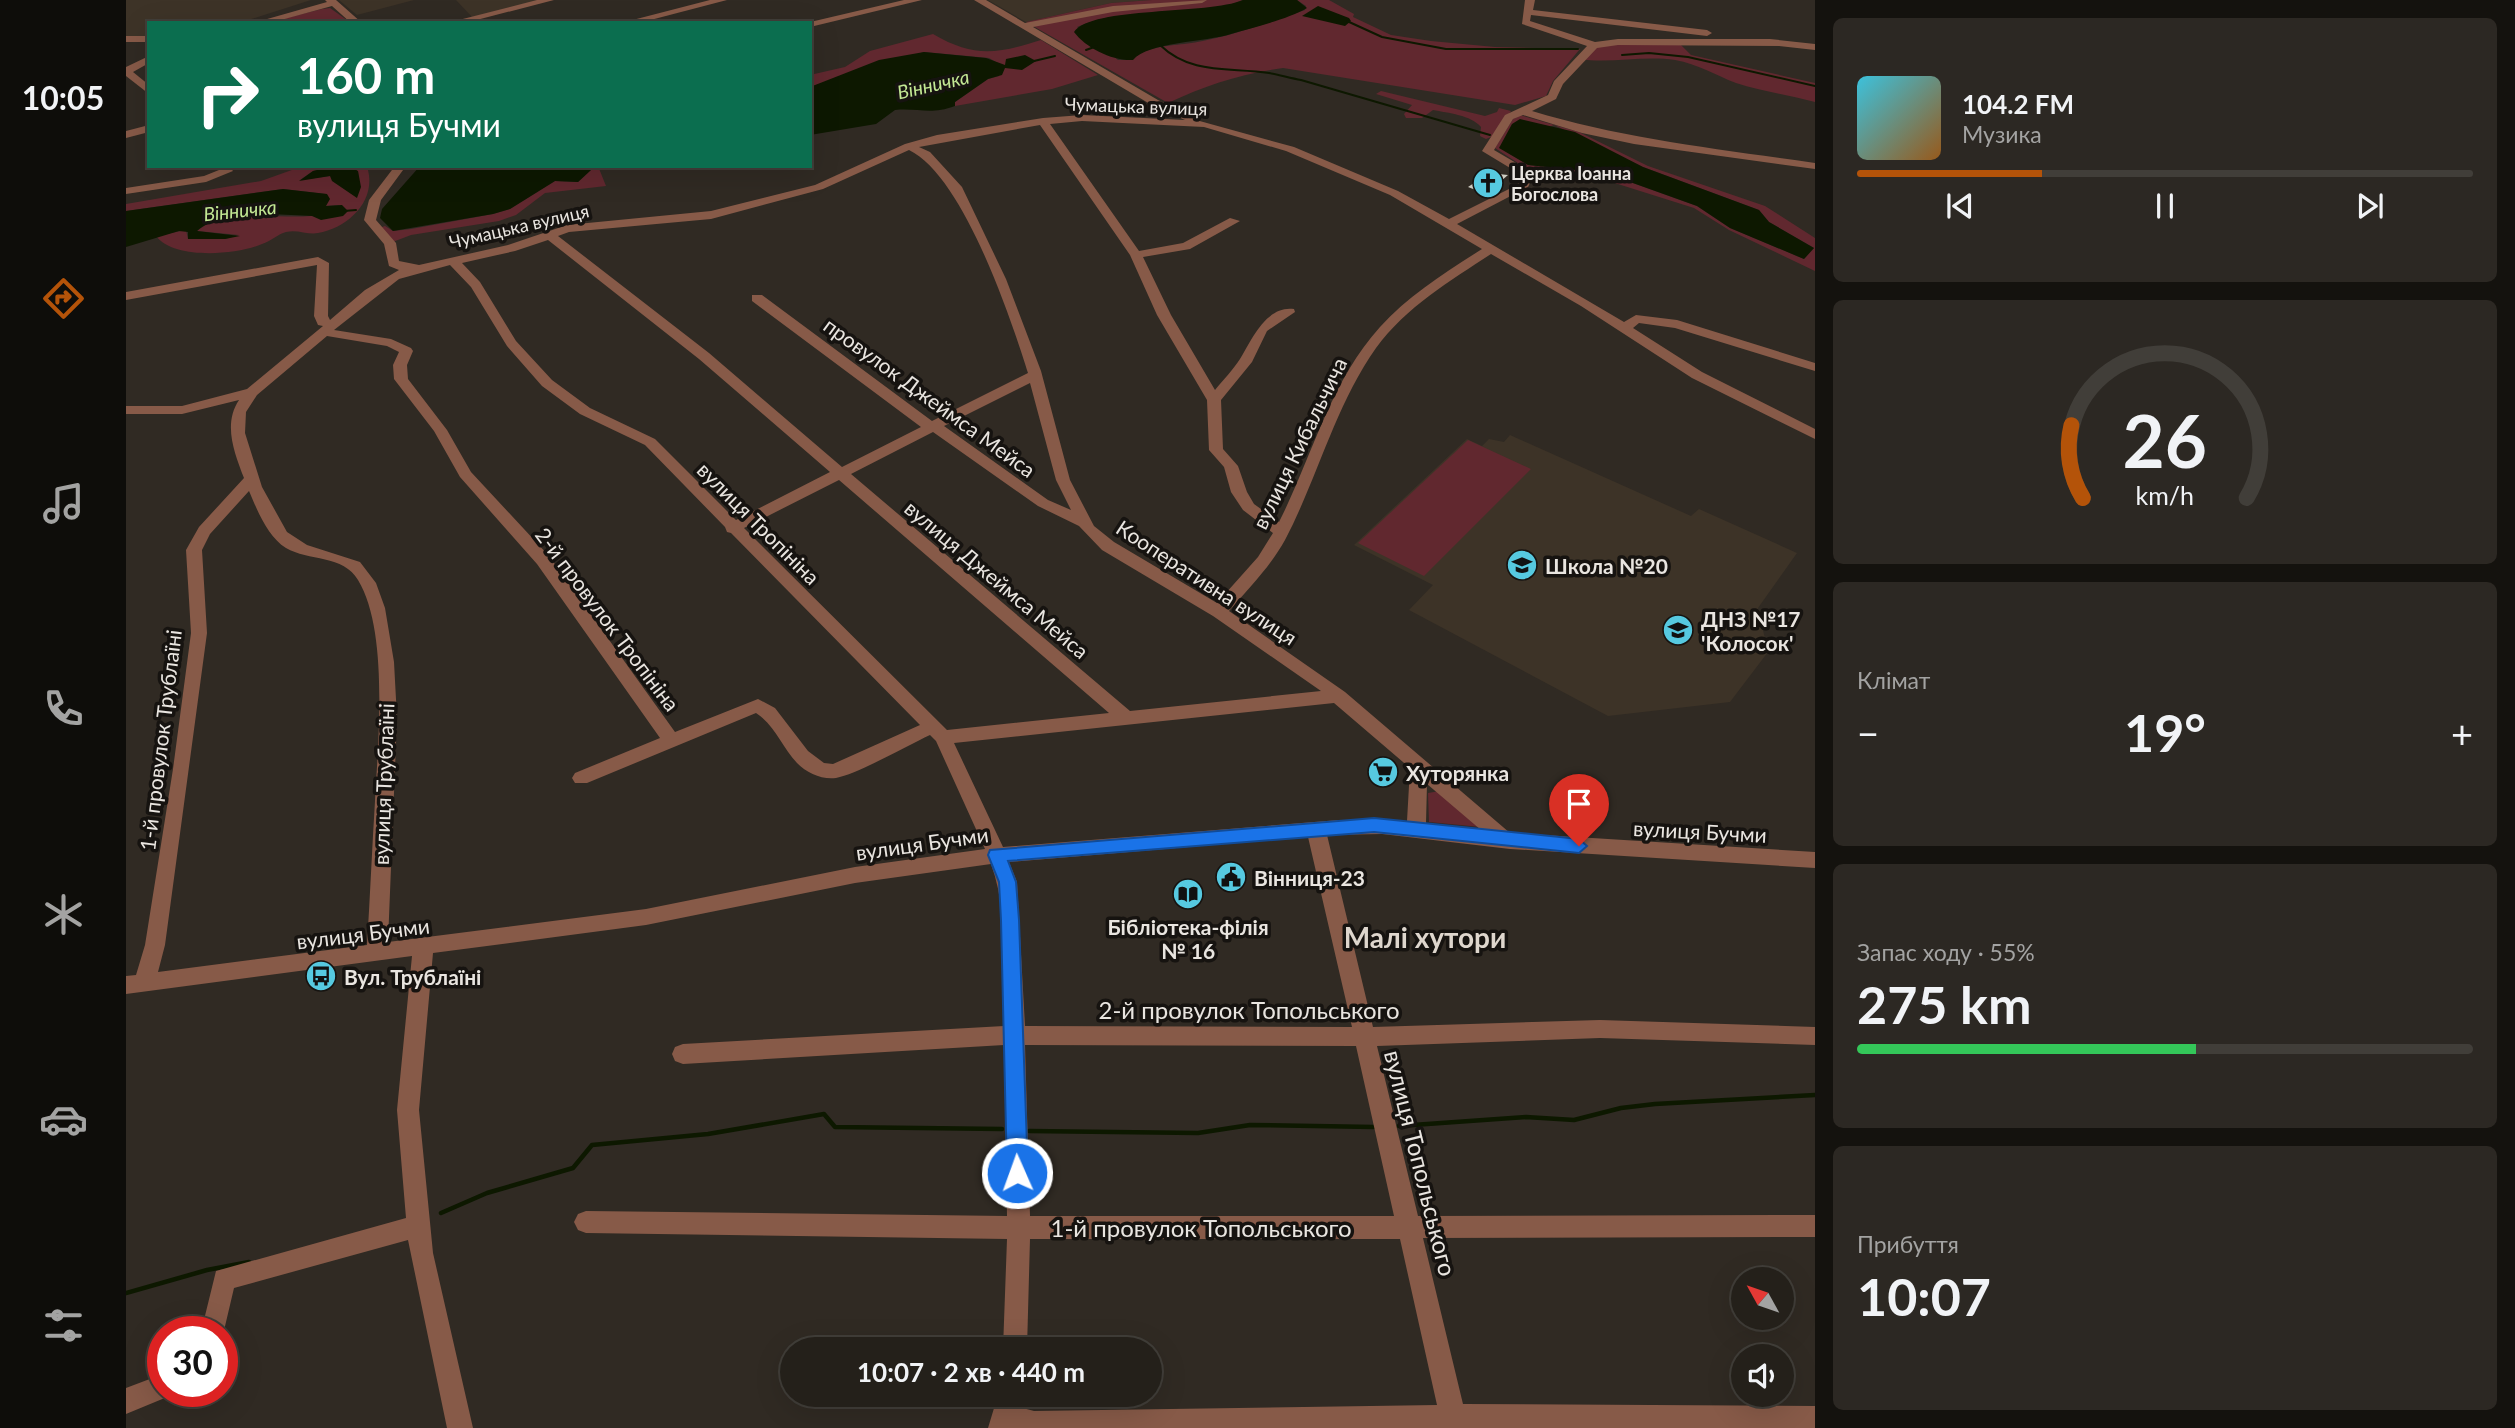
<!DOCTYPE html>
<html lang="uk">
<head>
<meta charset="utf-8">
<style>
	:root { --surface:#24201a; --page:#2c2823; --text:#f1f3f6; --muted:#a3a3a2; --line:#413e39; --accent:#b45309 }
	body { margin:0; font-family:Lato,sans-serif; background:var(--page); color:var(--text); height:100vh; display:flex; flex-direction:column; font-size:26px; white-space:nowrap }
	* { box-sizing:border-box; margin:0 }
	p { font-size:23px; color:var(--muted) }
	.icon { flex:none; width:38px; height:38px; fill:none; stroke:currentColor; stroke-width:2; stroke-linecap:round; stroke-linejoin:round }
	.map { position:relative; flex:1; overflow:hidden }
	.drawer { display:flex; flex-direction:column; gap:18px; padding:18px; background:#14120e; width:700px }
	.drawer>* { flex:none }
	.top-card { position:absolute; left:21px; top:21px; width:665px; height:147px; border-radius:0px; box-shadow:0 7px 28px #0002,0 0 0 2px var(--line); background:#0b6e4f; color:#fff; overflow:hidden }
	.needle { width:46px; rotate:310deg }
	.fabs { position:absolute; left:1605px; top:1267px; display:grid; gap:14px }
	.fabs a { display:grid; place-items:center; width:63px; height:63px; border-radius:50%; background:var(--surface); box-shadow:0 7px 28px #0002,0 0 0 2px var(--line); font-size:35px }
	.speed { position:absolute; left:21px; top:1316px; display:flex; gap:14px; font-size:35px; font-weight:700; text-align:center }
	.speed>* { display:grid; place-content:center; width:91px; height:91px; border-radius:50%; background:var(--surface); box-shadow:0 7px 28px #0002,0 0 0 2px var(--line); line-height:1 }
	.speed .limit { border:10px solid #d22; background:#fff; color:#111 }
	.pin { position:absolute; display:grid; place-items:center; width:60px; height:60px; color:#fff; margin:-72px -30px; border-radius:50% 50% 50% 0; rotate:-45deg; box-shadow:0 0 7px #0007 }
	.pin .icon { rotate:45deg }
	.me { position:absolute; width:77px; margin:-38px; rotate:358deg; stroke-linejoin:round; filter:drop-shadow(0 0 5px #0008) }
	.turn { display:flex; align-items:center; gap:24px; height:147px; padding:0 35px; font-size:32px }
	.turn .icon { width:91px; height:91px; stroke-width:2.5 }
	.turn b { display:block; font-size:49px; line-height:60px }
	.big { font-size:52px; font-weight:700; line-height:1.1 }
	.drawer .tile { flex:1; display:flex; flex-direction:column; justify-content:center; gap:10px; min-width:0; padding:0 24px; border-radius:10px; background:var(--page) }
	.drawer .dial { align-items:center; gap:0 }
	.dial svg { height:182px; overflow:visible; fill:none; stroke:var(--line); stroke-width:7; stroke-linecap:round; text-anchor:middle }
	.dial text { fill:var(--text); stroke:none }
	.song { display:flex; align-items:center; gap:21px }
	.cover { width:84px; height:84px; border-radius:10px; background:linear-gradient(135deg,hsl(190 70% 55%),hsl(30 70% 35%)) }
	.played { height:7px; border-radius:4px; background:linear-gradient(90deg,var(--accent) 30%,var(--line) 30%) }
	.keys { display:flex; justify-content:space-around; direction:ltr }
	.heat { display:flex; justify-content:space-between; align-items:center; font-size:38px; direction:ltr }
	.charge { height:10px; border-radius:5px; background:linear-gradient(90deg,#34c759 55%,var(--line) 0) }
	.trip { position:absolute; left:654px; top:1337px; width:382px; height:70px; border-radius:35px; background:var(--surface); box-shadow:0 7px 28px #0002,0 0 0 2px var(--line); font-weight:700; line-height:70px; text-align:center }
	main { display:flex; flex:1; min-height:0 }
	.menu { display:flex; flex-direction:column; width:126px; justify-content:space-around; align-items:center; background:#0e0d0a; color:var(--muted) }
	.menu .icon { width:49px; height:49px }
	.menu .active { color:var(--accent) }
	.menu b { font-size:32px; color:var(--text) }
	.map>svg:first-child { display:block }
	.built { fill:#3d3327 }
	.green { fill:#61282f; fill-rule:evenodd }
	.water { fill:#0d1800 }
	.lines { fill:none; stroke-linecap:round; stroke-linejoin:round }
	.stream-far1 { stroke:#0d1800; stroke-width:2 }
	.stream { stroke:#0d1800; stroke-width:4.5 }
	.building { fill:#cdcbc0 }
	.minor { fill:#875a48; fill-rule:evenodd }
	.route { fill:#1a73e8; stroke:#114b97; stroke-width:2 }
	.labels { text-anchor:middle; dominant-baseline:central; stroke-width:7; stroke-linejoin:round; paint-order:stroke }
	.far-street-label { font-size:18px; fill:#e9e5e0; stroke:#161310 }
	.far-poi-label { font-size:18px; font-weight:bold; fill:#e9e5e0; stroke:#161310; text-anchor:start }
	.far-water-label { font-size:19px; font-style:italic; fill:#c3e894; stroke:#161310 }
	.street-label { font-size:21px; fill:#e9e5e0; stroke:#161310 }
	.poi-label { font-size:21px; font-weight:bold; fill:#e9e5e0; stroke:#161310; text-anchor:start }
	.near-street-label { font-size:24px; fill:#e9e5e0; stroke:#161310 }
	.district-label { font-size:28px; font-weight:bold; fill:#ded6cd; stroke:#161310 }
</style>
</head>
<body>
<main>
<nav class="menu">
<b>10:05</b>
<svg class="icon active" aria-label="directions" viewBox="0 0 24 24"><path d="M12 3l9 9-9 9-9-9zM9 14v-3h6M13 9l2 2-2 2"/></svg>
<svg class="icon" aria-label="music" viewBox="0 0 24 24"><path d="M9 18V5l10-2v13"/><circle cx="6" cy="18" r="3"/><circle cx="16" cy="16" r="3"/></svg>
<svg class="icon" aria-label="phone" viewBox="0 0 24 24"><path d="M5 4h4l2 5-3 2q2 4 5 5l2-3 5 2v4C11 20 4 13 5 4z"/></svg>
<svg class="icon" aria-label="climate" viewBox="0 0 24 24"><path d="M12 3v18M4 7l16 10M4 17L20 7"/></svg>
<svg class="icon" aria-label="car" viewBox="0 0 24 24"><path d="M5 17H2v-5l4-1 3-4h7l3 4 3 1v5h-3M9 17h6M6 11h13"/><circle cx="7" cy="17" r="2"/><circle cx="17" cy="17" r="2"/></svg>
<svg class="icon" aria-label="filters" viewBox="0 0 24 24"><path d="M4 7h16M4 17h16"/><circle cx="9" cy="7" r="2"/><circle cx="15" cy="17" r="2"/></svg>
</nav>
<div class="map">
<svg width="1689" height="1428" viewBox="0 0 1689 1428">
	<rect width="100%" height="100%" fill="#302a23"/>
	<g class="built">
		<path d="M0,0H185L113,23H23V39H0Z"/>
		<path d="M213,0H288L231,15Z"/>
		<path d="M330,0H418L346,17Z"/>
		<path d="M862,0H1026L985,3L900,22Z"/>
		<path d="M1384,435L1565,516L1573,509L1671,553L1632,608L1642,652L1604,702L1482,716L1283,610L1307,585L1228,545L1341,439L1356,446L1363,439L1378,442Z"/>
	</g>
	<g class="green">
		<path d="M1026,0H1117C1066,22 1003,4 951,27L992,60H1006C1018,47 1041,46 1058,44C1099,39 1140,23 1179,10L1180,6L1171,0H1203L1228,14L1227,17L1265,35L1305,41L1369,47L1454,49L1427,81L1420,96L1389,105L1157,68C1115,74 1080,85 1042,103L900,22L985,3Z"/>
		<path d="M204,8L225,23H140L196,9Z"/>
		<path d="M807,34C848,58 871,54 915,40L972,75L926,89L829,106V102L862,79L873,76L875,65L863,58L798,52L684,87V75L719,67L744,51Z"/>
		<path d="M1552,42L1565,55L1689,83V102C1663,95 1635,91 1610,83C1589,75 1572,64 1549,60C1517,55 1485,64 1453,59L1468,45Z"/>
		<path d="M1255,91L1359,116L1371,112L1373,108L1385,111L1365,137L1360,139L1354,136L1355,127C1345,115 1322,113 1307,110L1296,118H1280L1278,114L1286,105L1250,94Z"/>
		<path d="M1394,115L1453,132L1522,166L1639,206L1689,238V271L1603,230L1568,208L1457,173L1398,167L1369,148L1387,119ZM1428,125L1517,167L1633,210L1643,222L1688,248L1678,259L1604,228L1571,206L1479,173L1402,165L1373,147Z"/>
		<path d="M177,166H208L187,171L174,180L204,176L233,185L232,172L223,166H236L242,170C250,201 222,228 192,233C182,235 171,229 160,232C152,234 145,241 136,244C111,255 48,260 30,236L60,230L62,239H99L113,235L71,231C96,208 153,219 184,216C194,215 206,208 216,205L199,206L200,194L157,189L0,211V204L135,181Z"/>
		<path d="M463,166H472L480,186L419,193L390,215L373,221L285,235L264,243L250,229L259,226L267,231L285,229L367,214L384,209L429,181L452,182L465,170Z"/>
		<path d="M1342,440L1405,469L1298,576L1232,543Z"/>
		<path d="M1314,791L1354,827L1303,822L1302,793Z"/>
	</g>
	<g class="water">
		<path d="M1117,0H1171L1181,8C1160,20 1128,27 1105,34C1080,42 1022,42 1007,60C986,61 960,48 948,32C966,6 1082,15 1117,0Z"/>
		<path d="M1192,6L1223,18L1225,21L1219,26L1176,16Z"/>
		<path d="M798,52L860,58L879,65L880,59L899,55L910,61L896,70L879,68L876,75L862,79L829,102V106C805,115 793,108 769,110L750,124L684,135V87L753,60Z"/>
		<path d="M1394,119L1449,132L1517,167L1633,210L1643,222L1688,248L1678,259L1604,228L1571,206L1479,173L1402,165L1373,148L1386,124Z"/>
		<path d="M208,166H223L232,171L235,187L231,198L206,181L204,176L173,181L187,171Z"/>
		<path d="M294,166H463L465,170L452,182L429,181L384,209L367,214L267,231L254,218L256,209Z"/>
		<path d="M157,189L201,194L204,199L200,206L216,205L222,211L217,216L195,220L186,216C155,215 95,209 71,231L114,236L99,239H62V232L53,231L0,247V211Z"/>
	</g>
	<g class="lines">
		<g class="stream-far1">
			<path d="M1221,21L1256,37L1320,49H1452"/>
			<path d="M1034,45C1065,75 1103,67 1143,73C1154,75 1164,78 1175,80L1364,135"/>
			<path d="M960,50L971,46"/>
			<path d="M1496,55L1523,53L1562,57L1689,86"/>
			<path d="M908,61L929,56"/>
			<path d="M218,211L230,210"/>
		</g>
		<g class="stream">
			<path d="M1273,1126L1400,1117L1448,1120L1495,1108L1529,1104L1689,1095"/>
			<path d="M903,1131L1072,1133L1124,1125L1248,1127"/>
			<path d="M315,1213L361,1193L447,1168L466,1145L582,1134L698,1114L709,1127L876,1129"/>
			<path d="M0,1293L81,1270L123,1262"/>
		</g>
	</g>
	<path class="building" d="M1363,173L1382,175L1360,194L1342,187Z"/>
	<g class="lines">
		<g class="minor">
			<path d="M199,0H210L236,23H225L206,6L144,23H127L201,2Z"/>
			<path d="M411,0H428L339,23H321Z"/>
			<path d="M584,0H601L513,23H495Z"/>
			<path d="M778,0H796L684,27V23H680Z"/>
			<path d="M848,0H860L899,23L987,6L1081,0L1076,3L987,12L907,27L1032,100L1070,117V120L1168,147L1272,191L1323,219L1391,185L1395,177L1394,174L1356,151L1379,115L1422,95L1428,81L1461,46L1396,24L1399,0H1409L1407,10L1581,30L1586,33L1581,36L1405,15L1404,21L1469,42L1492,39H1644L1689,44V50L1653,46L1492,45L1471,48L1437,84L1430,99L1406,111C1498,139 1593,149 1689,163V169L1508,144L1456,133L1397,115L1387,119L1368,150L1402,170L1407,177L1402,187L1331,224L1498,322L1510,315L1551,320L1689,363V371L1549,328L1513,323L1507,328L1576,372L1689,429V439L1566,378L1455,306L1365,254C1324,281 1280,307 1250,348C1209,406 1192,477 1159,540C1144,567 1123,588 1103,611L1219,692L1384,833L1689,852V868L1384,849L1256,834L1201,835L1247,1027L1474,1020L1689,1027V1045L1474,1038L1251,1046L1292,1216L1689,1215V1237L1297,1238L1337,1404L1689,1406V1428H862L872,1395H896L893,1407L908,1411L1311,1405L1274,1239H904L901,1349H877L881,1239L460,1233L452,1230L448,1222L452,1214L460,1211L881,1216L878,1045L557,1064L549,1061L546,1054L549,1047L557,1044L878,1026C877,974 883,913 865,864L729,883L520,925L307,953L293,1110L307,1253L347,1428H321L282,1240L108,1288L96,1339V1332H75L90,1271L280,1218L271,1110L286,956L0,994V976L10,975L19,945L47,769L65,633L60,550L73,527L118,478C108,452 97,424 113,400L56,414H0V406H56L121,389L197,326L192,325L188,316L191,265L0,300V292L192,257L203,263L202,316L204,320L239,290L273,270L263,266L258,244L238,220L243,200L269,166H280L255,200L250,220L270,243L273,261L293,265L382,245L441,225L585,211L689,185L779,144L811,135L917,118L956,115L1059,120L1024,104ZM956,121L1078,127L1160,151L1264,195L1356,249C1320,272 1283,295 1254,327C1204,382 1186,457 1153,522L1128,504L1121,492L1112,466L1097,449L1095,400L1126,362L1141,331L1169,312L1168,309C1140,305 1125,341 1114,359C1107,370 1097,380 1089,390L1045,315L1017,257L1064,249L1114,221L1104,218L1057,243L1013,251L924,124ZM914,125L1004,255L1031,315L1081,400L1083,450L1098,467L1105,492L1117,510L1147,533L1132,557L1091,603L988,542L968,526L944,480L915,371L880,279L836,187L804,152L793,147ZM783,150C837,176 884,316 902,373L806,421L636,295H626V301L795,427L716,467L583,353L432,236L443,232L585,219L697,189ZM422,240L573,359L704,472L610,520L529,439L464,408L426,380L390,341L354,282L336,263L389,251ZM324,265L345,287L381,346L416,386L454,414L519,445L599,527L601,532L605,533L794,725L707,764L698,763L682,751L649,708L632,699L549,732L423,556L345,472L321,430L282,379L281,365L287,351L285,348L265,339L208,330L273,279ZM201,336L261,346L273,352L267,365L268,379L308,431L334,477L411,564L534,738L449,773L446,778L449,783H461L630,713C649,725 656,747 671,763C681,773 696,780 710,778C732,774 782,745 804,735L810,741L859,849L729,867L520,909L262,942L271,718L268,662L259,608L250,583L234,562L181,545L161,532L136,487L119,433L120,412L131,395ZM904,383L930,480L945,510L922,500L818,426ZM807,432L912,506L953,526L976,550L1087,616L1195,691L1004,711L725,474ZM713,480L983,713L821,730L618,528ZM123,491C131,510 142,537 160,548C182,561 218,555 232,580C263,631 252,742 249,801C246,849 244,897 241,945L32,972L39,945L81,633L76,550L84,534ZM1208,703L1284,768L1281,821L1213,820L877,847L828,743ZM1301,784L1355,830L1300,823ZM1182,837L1226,1027L899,1026L891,882L883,862ZM899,1045L1230,1046L1268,1216H904Z"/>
			<rect x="0" y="36" width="23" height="6"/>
			<path d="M23,56V63L7,72L23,85V94L0,76V67Z"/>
			<path d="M23,125V132L0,138V131Z"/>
			<path d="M91,166H103L107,171L80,182L0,194V188L78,176L93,170Z"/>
			<path d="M37,1374V1391H47L46,1395L0,1414V1388Z"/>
		</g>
	</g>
	<path class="route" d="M1248,818L1453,839L1461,846L1453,853L1248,832L882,861L890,882L893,920L902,1173L899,1180L891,1183L884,1180L881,1173L875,920L873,882L862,855L864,850Z"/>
	<defs>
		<g id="church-disc" transform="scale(1.575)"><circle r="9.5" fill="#56c9e0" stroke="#161310"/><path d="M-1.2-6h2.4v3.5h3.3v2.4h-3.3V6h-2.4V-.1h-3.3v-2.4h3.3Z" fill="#111"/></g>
		<g id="school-disc" transform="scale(1.575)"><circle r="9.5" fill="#56c9e0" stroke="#161310"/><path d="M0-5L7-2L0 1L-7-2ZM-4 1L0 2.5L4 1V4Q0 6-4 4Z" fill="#111"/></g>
		<g id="supermarket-disc" transform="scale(1.575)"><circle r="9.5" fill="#56c9e0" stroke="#161310"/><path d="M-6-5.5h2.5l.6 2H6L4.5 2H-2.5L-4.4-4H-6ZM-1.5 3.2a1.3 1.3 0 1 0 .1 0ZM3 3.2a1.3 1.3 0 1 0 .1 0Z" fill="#111"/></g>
		<g id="civic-disc" transform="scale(1.575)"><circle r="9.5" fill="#56c9e0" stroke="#161310"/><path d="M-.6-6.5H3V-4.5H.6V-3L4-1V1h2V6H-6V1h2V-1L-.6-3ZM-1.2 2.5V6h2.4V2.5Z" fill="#111"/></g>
		<g id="library-disc" transform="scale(1.575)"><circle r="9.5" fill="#56c9e0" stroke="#161310"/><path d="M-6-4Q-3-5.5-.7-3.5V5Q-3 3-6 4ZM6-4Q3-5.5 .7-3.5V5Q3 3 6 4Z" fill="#111"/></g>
		<g id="bus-disc" transform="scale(1.575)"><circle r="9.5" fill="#56c9e0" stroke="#161310"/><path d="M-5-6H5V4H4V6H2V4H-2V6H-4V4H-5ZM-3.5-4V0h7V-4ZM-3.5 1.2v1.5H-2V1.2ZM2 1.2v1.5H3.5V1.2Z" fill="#111"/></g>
	</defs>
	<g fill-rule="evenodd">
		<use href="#church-disc" x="1362" y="183"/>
		<use href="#school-disc" x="1396" y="565"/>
		<use href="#school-disc" x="1552" y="630"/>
		<use href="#supermarket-disc" x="1257" y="772"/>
		<use href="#civic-disc" x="1105" y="877"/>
		<use href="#library-disc" x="1062" y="894"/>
		<use href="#bus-disc" x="195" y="976"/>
	</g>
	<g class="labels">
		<g class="far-street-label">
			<text transform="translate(1010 106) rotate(2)">Чумацька вулиця</text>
			<text transform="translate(393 226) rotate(-13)">Чумацька вулиця</text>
		</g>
		<g class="far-poi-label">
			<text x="1385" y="173">Церква Іоанна<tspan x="1385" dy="21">Богослова</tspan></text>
		</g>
		<g class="far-water-label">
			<text transform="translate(807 84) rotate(-13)">Вінничка</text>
			<text transform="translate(114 210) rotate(-6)">Вінничка</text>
		</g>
		<g class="street-label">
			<text transform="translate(804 397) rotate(36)">провулок Джеймса Мейса</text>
			<text transform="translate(1173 443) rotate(-64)">вулиця Кибальчича</text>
			<text transform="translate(633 523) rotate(45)">вулиця Тропініна</text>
			<text transform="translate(871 579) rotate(40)">вулиця Джеймса Мейса</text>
			<text transform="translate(1081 582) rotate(33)">Кооперативна вулиця</text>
			<text transform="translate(482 619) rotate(53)">2-й провулок Тропініна</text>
			<text transform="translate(34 740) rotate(-83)">1-й провулок Трублаїні</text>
			<text transform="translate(257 784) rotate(-88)">вулиця Трублаїні</text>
			<text transform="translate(1574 831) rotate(3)">вулиця Бучми</text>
			<text transform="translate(796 843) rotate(-8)">вулиця Бучми</text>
			<text transform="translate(237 933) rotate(-7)">вулиця Бучми</text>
		</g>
		<g class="poi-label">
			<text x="1419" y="565">Школа №20</text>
			<text x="1575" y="618">ДНЗ №17<tspan x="1575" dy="24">'Колосок'</tspan></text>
			<text x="1280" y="772">Хуторянка</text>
			<text x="1128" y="877">Вінниця-23</text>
			<text x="1062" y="926" text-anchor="middle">Бібліотека-філія<tspan x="1062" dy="24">№ 16</tspan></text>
			<text x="218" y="976">Вул. Трублаїні</text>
		</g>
		<g class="near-street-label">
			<text x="1123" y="1009">2-й провулок Топольського</text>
			<text transform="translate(1295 1163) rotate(76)">вулиця Топольського</text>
			<text x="1075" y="1227">1-й провулок Топольського</text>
		</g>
		<g class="district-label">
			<text x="1299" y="937">Малі хутори</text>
		</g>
	</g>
</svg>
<div class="fabs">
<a><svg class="needle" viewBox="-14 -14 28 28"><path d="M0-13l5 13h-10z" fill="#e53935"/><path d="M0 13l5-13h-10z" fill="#a3a3a2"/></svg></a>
<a><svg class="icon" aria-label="sound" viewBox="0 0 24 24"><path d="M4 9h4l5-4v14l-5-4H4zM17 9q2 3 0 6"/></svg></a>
</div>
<div class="speed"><div class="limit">30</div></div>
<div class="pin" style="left:1453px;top:846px;background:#d93025"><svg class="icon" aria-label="arrive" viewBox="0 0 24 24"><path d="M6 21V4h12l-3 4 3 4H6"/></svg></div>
<svg class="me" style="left:891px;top:1173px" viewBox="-20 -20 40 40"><circle r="17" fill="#1a73e8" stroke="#fff" stroke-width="3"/><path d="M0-11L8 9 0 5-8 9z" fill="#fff"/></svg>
<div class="trip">10:07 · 2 хв · 440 m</div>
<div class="top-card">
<div class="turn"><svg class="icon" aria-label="right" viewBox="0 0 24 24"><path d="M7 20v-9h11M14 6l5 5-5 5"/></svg><div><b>160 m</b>вулиця Бучми</div></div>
</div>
</div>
<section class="drawer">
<div class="tile">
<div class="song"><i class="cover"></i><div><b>104.2 FM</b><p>Музика</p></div></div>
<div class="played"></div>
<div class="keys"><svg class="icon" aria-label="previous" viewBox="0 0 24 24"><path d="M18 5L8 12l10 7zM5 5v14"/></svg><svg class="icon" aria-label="pause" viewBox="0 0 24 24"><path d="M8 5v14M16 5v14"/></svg><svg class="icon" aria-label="next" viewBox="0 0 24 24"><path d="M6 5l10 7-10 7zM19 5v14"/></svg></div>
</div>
<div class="tile dial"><svg viewBox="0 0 100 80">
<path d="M14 69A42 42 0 1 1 86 69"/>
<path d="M14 69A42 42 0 0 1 9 37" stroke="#b45309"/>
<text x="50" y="56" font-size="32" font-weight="700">26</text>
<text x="50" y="72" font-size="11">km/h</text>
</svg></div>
<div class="tile"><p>Клімат</p>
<div class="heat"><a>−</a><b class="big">19°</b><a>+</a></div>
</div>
<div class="tile"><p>Запас ходу · 55%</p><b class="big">275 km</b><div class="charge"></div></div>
<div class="tile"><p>Прибуття</p><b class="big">10:07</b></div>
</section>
</main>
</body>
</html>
